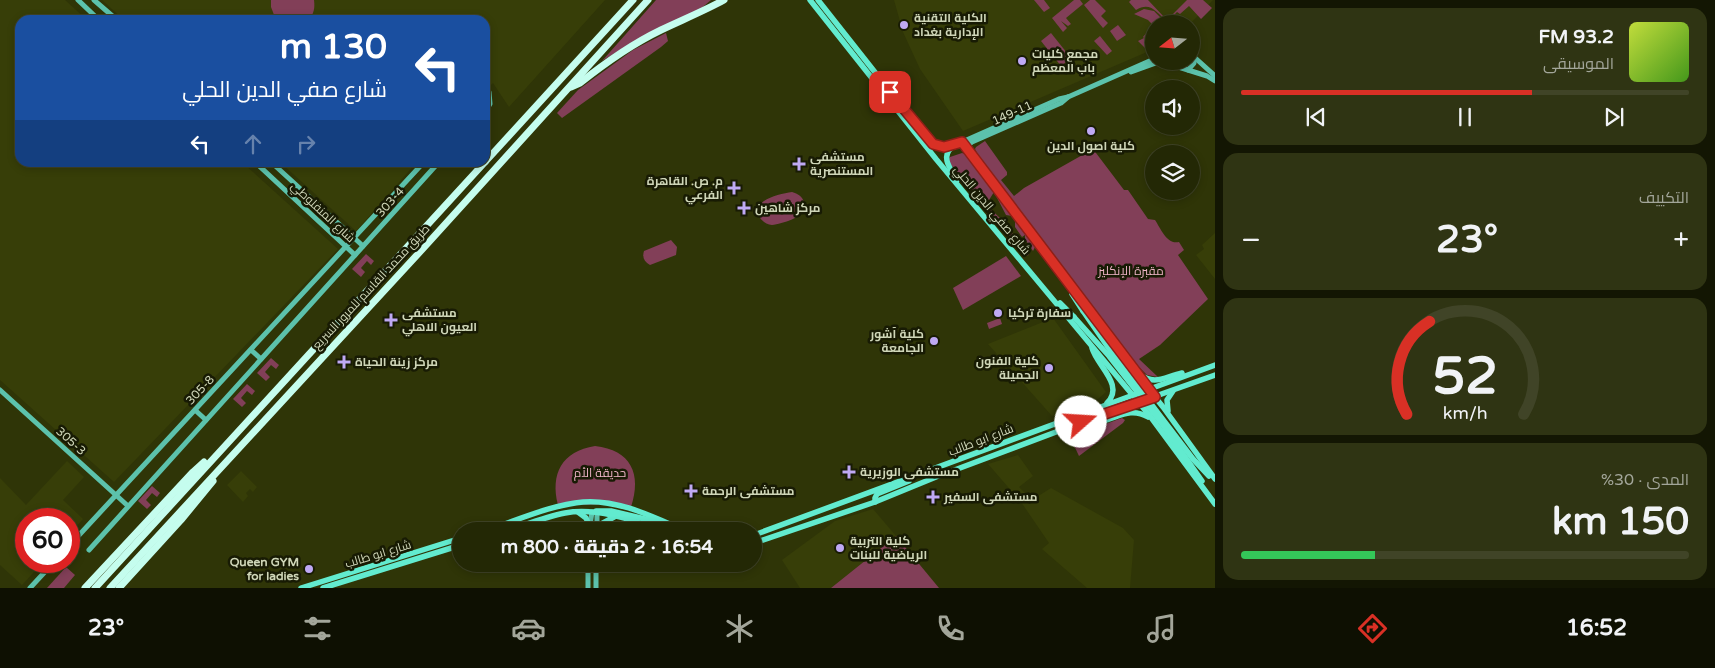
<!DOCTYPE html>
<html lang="ar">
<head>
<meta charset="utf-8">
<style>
	:root { --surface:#232805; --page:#2f3413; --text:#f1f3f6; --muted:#a3a69a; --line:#404427; --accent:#d93025 }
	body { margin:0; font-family:"Varela Round",Cairo,sans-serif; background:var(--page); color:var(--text); direction:rtl; height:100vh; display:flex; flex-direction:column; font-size:19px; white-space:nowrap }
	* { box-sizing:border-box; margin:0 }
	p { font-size:16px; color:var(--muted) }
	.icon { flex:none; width:28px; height:28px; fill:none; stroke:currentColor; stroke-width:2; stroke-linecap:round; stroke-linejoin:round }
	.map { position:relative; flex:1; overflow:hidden; direction:ltr }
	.panel { display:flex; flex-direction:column; gap:8px; padding:8px; background:#131603; width:500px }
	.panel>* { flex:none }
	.hud { position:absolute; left:15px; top:15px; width:475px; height:152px; border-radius:15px; box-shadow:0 2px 8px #0003,0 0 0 1px var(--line); direction:rtl; background:#1a4fa0; color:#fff; overflow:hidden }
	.needle { width:32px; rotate:253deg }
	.buttons { position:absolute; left:1145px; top:15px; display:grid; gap:10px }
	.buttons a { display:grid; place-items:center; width:55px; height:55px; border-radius:50%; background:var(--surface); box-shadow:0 2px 8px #0003,0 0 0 1px var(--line); font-size:25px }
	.speed { position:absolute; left:15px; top:508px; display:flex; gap:10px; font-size:25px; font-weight:700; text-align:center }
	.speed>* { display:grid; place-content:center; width:65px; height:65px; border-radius:50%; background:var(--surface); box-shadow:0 2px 8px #0003,0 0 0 1px var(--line); line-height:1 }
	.speed .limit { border:8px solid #d22; background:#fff; color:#111 }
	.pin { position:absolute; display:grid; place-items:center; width:42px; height:42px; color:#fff; margin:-21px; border-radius:10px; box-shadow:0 2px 8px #0006 }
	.me { position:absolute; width:55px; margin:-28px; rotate:71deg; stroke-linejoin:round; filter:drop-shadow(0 0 4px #0008) }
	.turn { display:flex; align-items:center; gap:18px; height:105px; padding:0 20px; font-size:22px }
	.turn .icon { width:65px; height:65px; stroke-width:2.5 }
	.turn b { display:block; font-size:35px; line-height:42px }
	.lanes { display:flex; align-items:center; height:48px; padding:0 20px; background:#0003; justify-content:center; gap:25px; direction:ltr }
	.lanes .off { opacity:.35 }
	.big { font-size:38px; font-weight:800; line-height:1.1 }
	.panel .widget { flex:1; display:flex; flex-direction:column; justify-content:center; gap:8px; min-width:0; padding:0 18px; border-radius:15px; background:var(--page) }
	.panel .dial { align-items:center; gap:0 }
	.dial svg { height:130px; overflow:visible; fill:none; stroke:var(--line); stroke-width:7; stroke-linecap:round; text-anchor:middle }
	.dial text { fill:var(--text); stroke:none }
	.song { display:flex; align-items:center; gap:15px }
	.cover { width:60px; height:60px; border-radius:8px; background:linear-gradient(135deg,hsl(70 70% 55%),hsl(100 70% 35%)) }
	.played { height:5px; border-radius:2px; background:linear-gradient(90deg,var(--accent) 65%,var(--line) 65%) }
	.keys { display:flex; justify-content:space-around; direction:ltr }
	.heat { display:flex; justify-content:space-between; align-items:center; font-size:28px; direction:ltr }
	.charge { height:8px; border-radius:4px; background:linear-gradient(90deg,#34c759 30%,var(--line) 0) }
	.trip { position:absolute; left:452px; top:522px; width:310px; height:50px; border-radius:25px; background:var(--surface); box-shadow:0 2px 8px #0003,0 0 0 1px var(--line); font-weight:800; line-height:50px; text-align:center; direction:rtl }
	.dock { display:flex; height:80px; justify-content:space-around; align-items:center; background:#0e1002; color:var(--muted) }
	.dock .icon { width:35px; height:35px }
	.dock .active { color:var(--accent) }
	.dock b { font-size:22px; color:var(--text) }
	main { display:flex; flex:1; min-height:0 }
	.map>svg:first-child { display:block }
	.built { fill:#373e08 }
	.green { fill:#823f58 }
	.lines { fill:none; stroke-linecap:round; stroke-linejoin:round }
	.secondary { stroke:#5cc2ac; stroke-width:5 }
	.primary { stroke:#62ebcf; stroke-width:5.5 }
	.highway { stroke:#c5fdee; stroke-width:7 }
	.primary-bridge { stroke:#62ebcf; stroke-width:5.5 }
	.route-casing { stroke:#8d1f18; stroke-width:12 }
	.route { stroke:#d93025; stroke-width:9 }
	.poi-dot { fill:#bfa9f4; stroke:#181b04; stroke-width:2 }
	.labels { text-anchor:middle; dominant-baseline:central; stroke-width:5; stroke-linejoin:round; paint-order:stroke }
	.poi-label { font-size:12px; font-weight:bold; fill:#cfd6b8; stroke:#181b04; text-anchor:start }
	.street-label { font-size:12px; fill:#cfd6b8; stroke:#181b04 }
	.park-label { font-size:12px; fill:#eeb4c7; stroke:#181b04 }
</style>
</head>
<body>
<main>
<section class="panel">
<div class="widget">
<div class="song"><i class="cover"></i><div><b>93.2 FM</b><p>الموسيقى</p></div></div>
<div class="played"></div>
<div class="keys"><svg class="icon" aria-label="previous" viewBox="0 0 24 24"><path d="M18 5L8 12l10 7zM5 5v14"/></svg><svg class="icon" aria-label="pause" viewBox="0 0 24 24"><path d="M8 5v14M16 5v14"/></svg><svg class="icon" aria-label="next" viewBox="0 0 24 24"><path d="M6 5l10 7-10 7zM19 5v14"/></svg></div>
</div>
<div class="widget"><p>التكييف</p>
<div class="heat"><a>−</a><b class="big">23°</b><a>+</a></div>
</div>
<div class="widget dial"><svg viewBox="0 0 100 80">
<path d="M14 69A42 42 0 1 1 86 69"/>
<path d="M14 69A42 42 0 0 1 28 12" stroke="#d93025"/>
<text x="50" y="56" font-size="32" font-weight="700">52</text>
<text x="50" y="72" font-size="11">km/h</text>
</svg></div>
<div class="widget"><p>المدى · 30%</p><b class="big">150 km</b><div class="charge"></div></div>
</section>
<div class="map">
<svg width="1215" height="588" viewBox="0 0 1215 588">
	<rect width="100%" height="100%" fill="#2f3507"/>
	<g class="built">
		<path d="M0,0H65L87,20H20V162L243,163L338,249L114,482L0,380Z"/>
		<path d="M102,0H605L509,107L493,83L485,91V20H124Z"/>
		<path d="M894,0H1213L1190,24H1154V49L963,131L920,69L903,32Z"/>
		<path d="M281,163H416L356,231Z"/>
		<path d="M1215,233V279L1196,255L1204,249L1202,245Z"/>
		<path d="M1053,318L1106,392L1098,399L1052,416L988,344Z"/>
		<path d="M1018,455L1033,476L1019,487L1032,500L1051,488L1123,528L1134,540L1130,588H1087L1042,549L1049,543L1021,502L988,464Z"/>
		<path d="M67,461L84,477L63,500L83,519L69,535V519H26V561H44L22,585L0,565V478L26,505Z"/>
		<path d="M241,471L257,487L253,492L250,489L246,493L248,496L243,502L227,485Z"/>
		<path d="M873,509L896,536L831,588H800L782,560L835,521Z"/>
	</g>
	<g class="green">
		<path d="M271,0H314C315,8 314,13 309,20H276L271,7Z"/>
		<path d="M656,0H711L698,11L638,39L602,61Z"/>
		<path d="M1034,0H1044L1050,8L1044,12Z"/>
		<path d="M1074,0H1080L1083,4L1066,18L1071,24L1068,26L1061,21L1067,28L1063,32L1052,18Z"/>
		<path d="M1090,0H1095L1106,11L1101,16L1108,23L1103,28L1084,5Z"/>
		<path d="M1131,0H1148L1164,17L1166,15L1169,18L1187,0H1203L1212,8L1201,19L1189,6L1180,14L1177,12L1167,22C1157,12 1150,1 1136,10L1129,2Z"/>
		<path d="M1144,9L1154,11L1166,23L1154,24V26L1148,20L1134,14Z"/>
		<path d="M1118,25L1126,35L1117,41L1110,31Z"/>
		<path d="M1148,31L1149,37L1150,34L1154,38V41L1150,45V41L1146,49L1138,41L1144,38L1143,37Z"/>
		<path d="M666,33L668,41L661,47L562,118L557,113L578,90L633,50Z"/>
		<path d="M1051,33L1071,58L1061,66L1041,41Z"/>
		<path d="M1100,36L1112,51L1107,55L1094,41Z"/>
		<path d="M985,141L1007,172V175L1001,180L1014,196L1024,188L1093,149L1124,190H1128L1148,219L1155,220C1161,229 1167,245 1179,242L1184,250L1178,255L1208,299L1160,345L1139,359L1158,377L1147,375L1137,365L978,155L975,149L976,147Z"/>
		<path d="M962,153L965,154L1012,216L1006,215L994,192L989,200L982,201L1001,219L1000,225L948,161L950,157Z"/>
		<path d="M792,192C798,194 802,196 804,202C807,218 783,223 772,225C760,224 752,209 764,201C771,196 784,193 792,192Z"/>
		<path d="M1015,221L1035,247L1033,251L1025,239V235L1022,237L1015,227Z"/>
		<path d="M1004,230H1010L1017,240L1015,243L1019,244L1029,255L1024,256Z"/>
		<path d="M671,240L677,247L676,255L650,265C644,262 642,257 644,251Z"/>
		<path d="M366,254L374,261L371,265L367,261L361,268L365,272L361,277L352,269Z"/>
		<path d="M1006,256L1021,276L963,310L953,288Z"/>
		<path d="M1000,318L1002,324L989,329L987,323Z"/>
		<path d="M271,358L279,365L276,369L271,365L265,372L270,377L266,381L257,373Z"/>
		<path d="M247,384L255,391L252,395L247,391L241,398L246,403L242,407L233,399Z"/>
		<path d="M1122,418L1125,420L1123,423L1079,456L1070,437Z"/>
		<path d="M595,446C631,450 642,474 631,507L624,504L558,505C550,474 562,451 595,446Z"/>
		<path d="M152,486L160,493L157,497L152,493L146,500L151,505L147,509L138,501Z"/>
		<path d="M896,536L939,588H831Z"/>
		<path d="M66,567L75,575L64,588H47Z"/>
	</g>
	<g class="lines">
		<g class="secondary">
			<path d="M78,0L99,20"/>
			<path d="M94,0L117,20"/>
			<path d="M1193,56L1215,76"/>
			<path d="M1170,62L1175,66L1188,70L1194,63L1193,56"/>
			<path d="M1188,70L1207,76L1215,81"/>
			<path d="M1131,72L1156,63L1171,64"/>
			<path d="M485,112L490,104L489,92"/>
			<path d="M962,142L1059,99L1068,97L1154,59"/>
			<path d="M969,150L968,145L972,142L1061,103L1068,97"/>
			<path d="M255,162L355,255"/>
			<path d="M271,162L363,246"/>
			<path d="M251,350L261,359"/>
			<path d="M0,390L128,506"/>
			<path d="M195,410L206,420"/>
			<path d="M597,513V531"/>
			<path d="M589,531L592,512"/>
			<path d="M69,546L424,162"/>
			<path d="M89,550L439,162"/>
			<path d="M30,588L55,561"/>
			<path d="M588,588V564"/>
			<path d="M596,588V564"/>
		</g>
		<g class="primary">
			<path d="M810,0L936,159L1150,416L1215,504"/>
			<path d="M818,0L930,142C942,152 950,143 962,142L1139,377L1163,407L1215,479"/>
			<path d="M952,147C940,158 951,169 957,180"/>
			<path d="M1072,294L1083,311"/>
			<path d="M1060,303L1074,317"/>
			<path d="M1092,348C1097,366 1125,385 1107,403"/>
			<path d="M1139,374C1155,386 1164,377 1182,373"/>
			<path d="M1147,390L1215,365"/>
			<path d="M1168,411L1167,400L1173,391"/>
			<path d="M1090,421C1111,425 1126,404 1148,417"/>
			<path d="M875,502V498L877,494L909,481"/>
			<path d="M596,511H611L662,523"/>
			<path d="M578,512L586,518L589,525"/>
			<path d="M484,531C516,521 550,505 583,502C619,499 655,518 686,531"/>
			<path d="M506,531C525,525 545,517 565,513C598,507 634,521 664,531"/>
			<path d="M597,531L603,523L614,517"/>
			<path d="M754,535L1136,394"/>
			<path d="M754,543L875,502L936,477L1088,420L1215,375"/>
			<path d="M301,588L461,538"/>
			<path d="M323,588L461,545"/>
		</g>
		<g class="highway">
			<path d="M571,87L580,83C605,63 632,44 661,30C682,20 704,11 724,0"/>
			<path d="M485,162L633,0"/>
			<path d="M85,588L193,472L204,462"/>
			<path d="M95,588L485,162"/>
			<path d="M110,588L429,242L648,0"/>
			<path d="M119,588L181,520L213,481"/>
		</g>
		<g class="primary-bridge">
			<path d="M1083,311L1112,353L1193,459L1209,476"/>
			<path d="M1074,317L1109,356L1160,421L1202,481"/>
		</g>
	</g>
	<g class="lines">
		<g class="route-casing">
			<path id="route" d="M890,92L933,144L944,147L962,142L1155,397L1081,422"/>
		</g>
		<use href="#route" class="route"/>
	</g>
	<g class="poi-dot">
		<circle cx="904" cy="25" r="5"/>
		<circle cx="1022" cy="61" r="5"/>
		<circle cx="1091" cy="131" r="5"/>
		<path d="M796.5 156.5h5v5h5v5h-5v5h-5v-5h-5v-5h5z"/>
		<path d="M731.5 180.5h5v5h5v5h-5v5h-5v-5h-5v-5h5z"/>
		<path d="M741.5 200.5h5v5h5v5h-5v5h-5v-5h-5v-5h5z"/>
		<circle cx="998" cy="313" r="5"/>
		<path d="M388.5 312.5h5v5h5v5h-5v5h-5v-5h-5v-5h5z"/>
		<circle cx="934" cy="341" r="5"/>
		<path d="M341.5 354.5h5v5h5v5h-5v5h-5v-5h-5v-5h5z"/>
		<circle cx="1049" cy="368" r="5"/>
		<path d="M846.5 464.5h5v5h5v5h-5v5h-5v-5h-5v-5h5z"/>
		<path d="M688.5 483.5h5v5h5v5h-5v5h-5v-5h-5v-5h5z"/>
		<path d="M930.5 489.5h5v5h5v5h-5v5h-5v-5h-5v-5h5z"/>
		<circle cx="840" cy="548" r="5"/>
		<circle cx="309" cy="569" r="5"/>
	</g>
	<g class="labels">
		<g class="poi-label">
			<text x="914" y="18">الكلية التقنية<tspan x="914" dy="14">الإدارية بغداد</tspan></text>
			<text x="1032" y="54">مجمع كليات<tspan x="1032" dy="14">باب المعظم</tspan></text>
			<text x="1091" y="146" text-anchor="middle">كلية اصول الدين</text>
			<text x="810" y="157">مستشفى<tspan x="810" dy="14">المستنصرية</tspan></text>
			<text x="723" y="181" text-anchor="end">م. ص. القاهرة<tspan x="723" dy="14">الفرعي</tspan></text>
			<text x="755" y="208">مركز شاهين</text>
			<text x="402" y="313">مستشفى<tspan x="402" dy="14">العيون الاهلي</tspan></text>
			<text x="1008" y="313">سفارة تركيا</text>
			<text x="924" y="334" text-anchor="end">كلية آشور<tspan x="924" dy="14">الجامعة</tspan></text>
			<text x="1039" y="361" text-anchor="end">كلية الفنون<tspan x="1039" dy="14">الجميلة</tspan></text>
			<text x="355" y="362">مركز زينة الحياة</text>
			<text x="860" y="472">مستشفى الوزيرية</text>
			<text x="702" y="491">مستشفى الرحمة</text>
			<text x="944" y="497">مستشفى السفير</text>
			<text x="850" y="541">كلية التربية<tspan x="850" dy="14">الرياضية للبنات</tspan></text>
			<text x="299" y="562" text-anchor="end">Queen GYM<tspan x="299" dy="14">for ladies</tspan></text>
		</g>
		<g class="street-label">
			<text transform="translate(1012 113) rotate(-24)">149-11</text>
			<text transform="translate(390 202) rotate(-48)">303-4</text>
			<text transform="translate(992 210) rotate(50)">شارع صفي الدين الحلي</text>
			<text transform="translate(323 212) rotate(43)">شارع المنفلوطي</text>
			<text transform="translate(371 287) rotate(-47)">طريق محمد القاسم للمرور السريع</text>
			<text transform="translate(200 390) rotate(-47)">305-8</text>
			<text transform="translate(981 440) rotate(-21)">شارع ابو طالب</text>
			<text transform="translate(71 441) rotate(42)">305-3</text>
			<text transform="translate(378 554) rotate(-17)">شارع ابو طالب</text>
		</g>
		<g class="park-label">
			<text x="1131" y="271">مقبرة الإنكليز</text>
			<text x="600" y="473">حديقة الأم</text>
		</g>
	</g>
</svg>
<div class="buttons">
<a><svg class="needle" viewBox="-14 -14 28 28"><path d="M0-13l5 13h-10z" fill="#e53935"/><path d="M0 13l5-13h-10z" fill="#a3a69a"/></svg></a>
<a><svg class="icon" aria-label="sound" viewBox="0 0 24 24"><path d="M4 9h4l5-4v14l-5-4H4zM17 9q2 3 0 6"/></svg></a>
<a><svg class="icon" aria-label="layers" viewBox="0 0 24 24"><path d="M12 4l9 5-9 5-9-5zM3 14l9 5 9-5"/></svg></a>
</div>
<div class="speed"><div class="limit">60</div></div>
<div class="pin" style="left:890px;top:92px;background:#d93025"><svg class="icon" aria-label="arrive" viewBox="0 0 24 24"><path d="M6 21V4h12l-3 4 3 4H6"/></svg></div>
<svg class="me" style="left:1081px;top:422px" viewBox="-20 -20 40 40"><circle r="19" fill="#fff"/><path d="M0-13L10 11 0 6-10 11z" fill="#d93025"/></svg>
<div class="trip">16:54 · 2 دقيقة · 800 m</div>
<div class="hud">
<div class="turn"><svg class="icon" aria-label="left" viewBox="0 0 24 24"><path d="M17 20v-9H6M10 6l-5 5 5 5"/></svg><div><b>130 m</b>شارع صفي الدين الحلي</div></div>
<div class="lanes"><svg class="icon" aria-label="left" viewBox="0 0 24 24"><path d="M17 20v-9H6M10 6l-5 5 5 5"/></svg><svg class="icon off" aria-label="ahead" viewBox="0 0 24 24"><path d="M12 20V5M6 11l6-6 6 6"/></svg><svg class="icon off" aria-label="right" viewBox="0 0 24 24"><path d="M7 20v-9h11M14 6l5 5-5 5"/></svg></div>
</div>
</div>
</main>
<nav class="dock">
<b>16:52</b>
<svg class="icon active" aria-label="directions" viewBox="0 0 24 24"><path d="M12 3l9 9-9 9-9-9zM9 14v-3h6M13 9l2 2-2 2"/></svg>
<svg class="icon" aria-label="music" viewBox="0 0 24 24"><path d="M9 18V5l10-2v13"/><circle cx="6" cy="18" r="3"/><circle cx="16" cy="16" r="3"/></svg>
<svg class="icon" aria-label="phone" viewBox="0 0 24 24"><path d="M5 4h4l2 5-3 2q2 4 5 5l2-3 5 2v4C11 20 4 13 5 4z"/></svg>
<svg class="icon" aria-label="climate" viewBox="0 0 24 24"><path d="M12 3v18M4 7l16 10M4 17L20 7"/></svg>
<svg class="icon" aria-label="car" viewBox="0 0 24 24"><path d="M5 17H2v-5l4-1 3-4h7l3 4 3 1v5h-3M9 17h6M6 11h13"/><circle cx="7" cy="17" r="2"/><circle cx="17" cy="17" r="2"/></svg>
<svg class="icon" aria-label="filters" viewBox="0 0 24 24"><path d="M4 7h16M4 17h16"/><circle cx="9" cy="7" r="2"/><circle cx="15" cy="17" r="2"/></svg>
<b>23°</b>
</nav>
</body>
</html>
